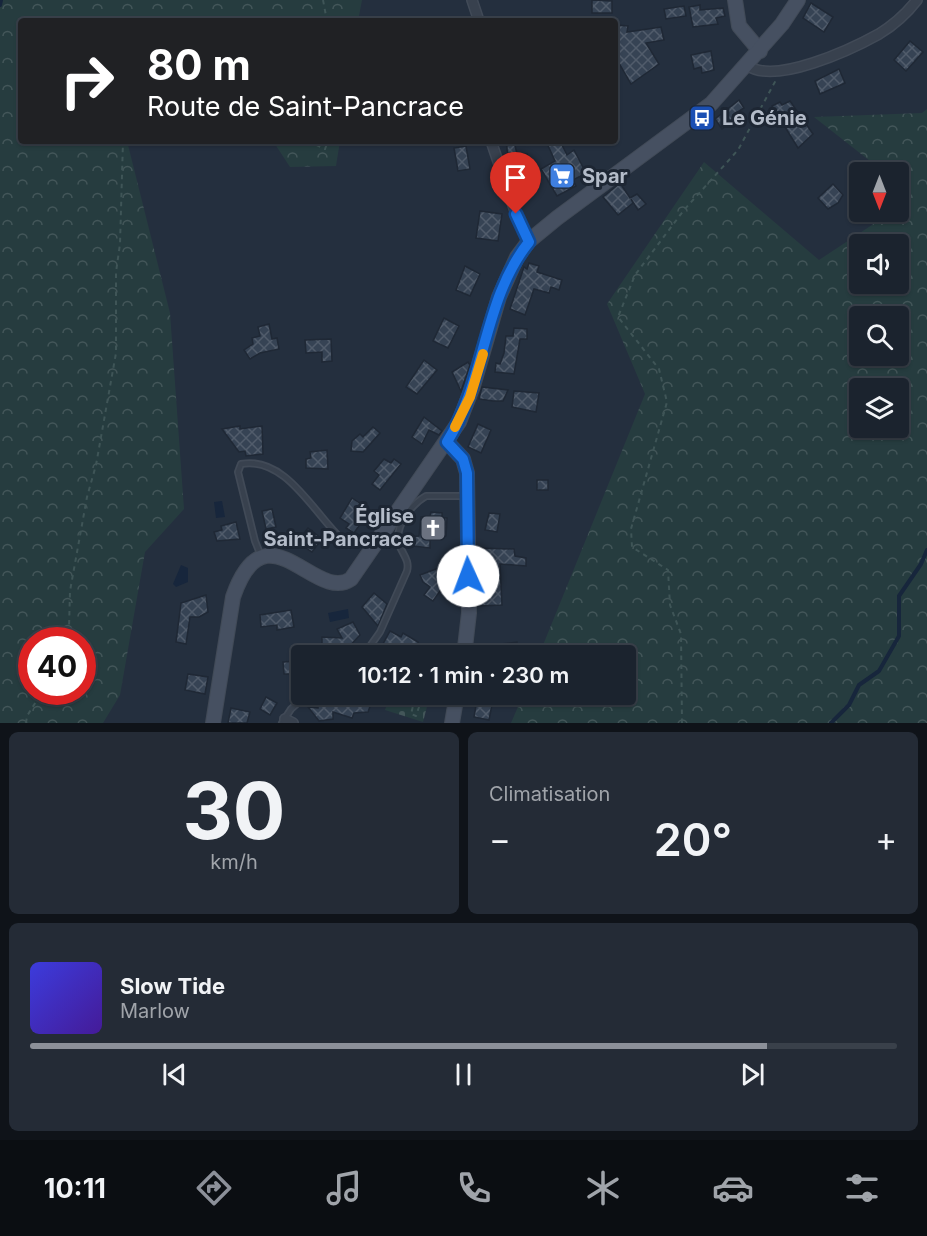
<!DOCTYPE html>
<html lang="fr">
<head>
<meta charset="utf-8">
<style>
	:root { --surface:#1b232e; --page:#242b36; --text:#f1f3f6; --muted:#a0a4aa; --line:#39404a; --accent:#8c9099 }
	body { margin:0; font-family:Inter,sans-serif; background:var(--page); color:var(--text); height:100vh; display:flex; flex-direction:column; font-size:22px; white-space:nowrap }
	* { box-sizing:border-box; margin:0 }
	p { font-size:20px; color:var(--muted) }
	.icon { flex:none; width:33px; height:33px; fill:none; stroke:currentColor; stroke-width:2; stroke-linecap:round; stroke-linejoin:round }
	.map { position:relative; height:723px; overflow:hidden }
	.panel { display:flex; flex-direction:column; gap:9px; padding:9px; background:#0f1319; flex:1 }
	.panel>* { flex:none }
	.hud { position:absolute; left:18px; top:18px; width:600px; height:126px; border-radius:6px; box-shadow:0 2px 4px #0004,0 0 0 2px var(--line); background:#202124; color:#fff; overflow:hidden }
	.needle { width:39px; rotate:180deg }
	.fabs { position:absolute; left:849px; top:162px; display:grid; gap:12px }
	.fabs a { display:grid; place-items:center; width:60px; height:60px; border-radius:6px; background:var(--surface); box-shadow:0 2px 4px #0004,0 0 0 2px var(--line); font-size:30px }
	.speed { position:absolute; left:18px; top:627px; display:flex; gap:12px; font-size:30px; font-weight:700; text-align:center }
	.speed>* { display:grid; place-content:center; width:78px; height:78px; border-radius:50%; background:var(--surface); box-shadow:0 2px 4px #0004,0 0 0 2px var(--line); line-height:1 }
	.speed .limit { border:9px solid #d22; background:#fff; color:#111 }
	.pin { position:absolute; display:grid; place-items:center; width:51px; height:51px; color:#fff; margin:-62px -26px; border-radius:50% 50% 50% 0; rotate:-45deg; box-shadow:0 0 6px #0007 }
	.pin .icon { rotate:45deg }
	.me { position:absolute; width:66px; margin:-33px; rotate:358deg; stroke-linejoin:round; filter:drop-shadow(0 0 4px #0008) }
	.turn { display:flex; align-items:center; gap:21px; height:126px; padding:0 30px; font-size:27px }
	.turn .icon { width:78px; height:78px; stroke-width:2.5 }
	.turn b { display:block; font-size:42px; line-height:51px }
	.big { font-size:45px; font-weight:600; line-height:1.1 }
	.panel .card { flex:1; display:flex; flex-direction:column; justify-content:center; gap:9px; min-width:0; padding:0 21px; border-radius:9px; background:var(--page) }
	.panel .dial { align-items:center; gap:0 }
	.dial b { font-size:78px; line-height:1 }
	.song { display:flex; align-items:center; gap:18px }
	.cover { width:72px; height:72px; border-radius:9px; background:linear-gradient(135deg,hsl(240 70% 55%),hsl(260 70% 35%)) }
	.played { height:6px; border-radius:3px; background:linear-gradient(90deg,var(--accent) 85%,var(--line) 85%) }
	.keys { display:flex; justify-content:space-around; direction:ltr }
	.heat { display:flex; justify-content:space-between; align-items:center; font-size:33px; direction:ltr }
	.panel .tiles { flex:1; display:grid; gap:9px; grid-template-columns:1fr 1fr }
	.card:last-child { grid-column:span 2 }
	.trip { position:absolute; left:291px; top:645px; width:345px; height:60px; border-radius:6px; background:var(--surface); box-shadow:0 2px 4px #0004,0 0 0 2px var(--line); font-weight:600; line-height:60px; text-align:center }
	.tabs { display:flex; height:96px; justify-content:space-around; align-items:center; background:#0b0e12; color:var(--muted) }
	.tabs .icon { width:42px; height:42px }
	.tabs .active { color:var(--accent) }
	.tabs b { font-size:27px; color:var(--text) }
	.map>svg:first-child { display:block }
	.forest { fill:url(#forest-crowns); fill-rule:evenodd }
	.cemetery { fill:url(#cemetery-stones) }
	.water { fill:#17263c }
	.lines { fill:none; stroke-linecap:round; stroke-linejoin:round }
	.stream { stroke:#17263c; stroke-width:4 }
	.building { fill:url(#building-cross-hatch); stroke:#1f2835; stroke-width:1.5 }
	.lane-casing { stroke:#414a57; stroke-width:8 }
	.street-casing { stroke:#414a57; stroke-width:12 }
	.secondary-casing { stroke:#414a57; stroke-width:16 }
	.path { stroke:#3f5557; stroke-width:2; stroke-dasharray:4.5 4.5; stroke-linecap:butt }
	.lane { stroke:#38414e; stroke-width:4.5 }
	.street { stroke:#38414e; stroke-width:9 }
	.secondary { stroke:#465061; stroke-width:14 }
	.route-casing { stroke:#114b97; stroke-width:15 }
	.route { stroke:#1a73e8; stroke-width:10 }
	.slow { stroke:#f59e0b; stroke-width:10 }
	.labels { text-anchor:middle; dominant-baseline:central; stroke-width:6; stroke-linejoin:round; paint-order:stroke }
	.poi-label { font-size:20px; font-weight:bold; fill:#b4bcc9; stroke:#1d2633; text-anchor:start }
</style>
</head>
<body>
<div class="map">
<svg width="927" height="723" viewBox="0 0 927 723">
	<defs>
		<pattern id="forest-crowns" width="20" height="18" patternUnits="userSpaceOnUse" patternTransform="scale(1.5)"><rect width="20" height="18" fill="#263c3f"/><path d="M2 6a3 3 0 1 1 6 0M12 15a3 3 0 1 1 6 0" fill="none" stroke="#435659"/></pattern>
		<pattern id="cemetery-stones" width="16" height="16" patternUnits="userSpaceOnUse" patternTransform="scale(1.5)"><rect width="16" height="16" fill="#263c3f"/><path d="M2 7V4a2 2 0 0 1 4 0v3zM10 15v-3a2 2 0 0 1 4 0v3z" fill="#435659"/></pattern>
		<pattern id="building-cross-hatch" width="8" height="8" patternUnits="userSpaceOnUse" patternTransform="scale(1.5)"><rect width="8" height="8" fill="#364354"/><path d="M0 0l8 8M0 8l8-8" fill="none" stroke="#515c6b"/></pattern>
	</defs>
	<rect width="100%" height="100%" fill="#242f3e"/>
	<g class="forest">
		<path d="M0,0H362L358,21H21V141H127L170,313L184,509L145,552L120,695L103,723H0ZM32,640H82V692H32Z"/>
		<path d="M927,109V723H511L523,695L626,694V656L539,655L645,394L607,304L704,162L819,260L881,219L880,212H898V172H872L870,161L814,117L922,113ZM860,244H898V284H860ZM860,316H898V356H860ZM860,388H898V428H860Z"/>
		<path d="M273,141H340L336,166L290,167Z"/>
	</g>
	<path class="cemetery" d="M391,694L430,695L423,722L385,710Z"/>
	<g class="water">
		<path d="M222,501L225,517L216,518L214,502Z"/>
		<path d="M181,565L188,568V582L176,587L173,584Z"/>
		<path d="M348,609L349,618L330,622L328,613Z"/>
	</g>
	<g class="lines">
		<g class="stream">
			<path d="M0,5L1,0"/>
			<path d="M831,723L849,705L859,685L879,671L899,636V596L921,564L927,550"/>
		</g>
	</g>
	<g class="building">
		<path d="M592,0L612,1V13H592Z"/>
		<path d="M811,3L833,17L824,32L803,18Z"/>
		<path d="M700,5V10L723,8L725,16L716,18L718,24L693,27L689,7Z"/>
		<path d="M684,6L686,16L666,19L664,9Z"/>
		<path d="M615,25L628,26L627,32L661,27L664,40L646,43L659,64L631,84L615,56Z"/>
		<path d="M910,41L923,52L906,71L894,60Z"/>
		<path d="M711,51L714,70L702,73L701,67L694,69L691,55Z"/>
		<path d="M839,69L845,83L820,94L815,81Z"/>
		<path d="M739,100L744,108L733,115L736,119L722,129L715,119Z"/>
		<path d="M790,101L813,134L798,148L772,106L780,102L782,105Z"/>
		<path d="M507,141H514L517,154H527L532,166L515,173L507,150Z"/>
		<path d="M546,141H560L567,155L574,150L586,173L573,180L576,186L557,196L541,169L555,161Z"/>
		<path d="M466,146L470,169L458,171L454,148Z"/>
		<path d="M620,183L630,198L637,194L646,204L638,210L631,199L633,203L618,215L603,197Z"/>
		<path d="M833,184L843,195L838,203L828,209L818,198Z"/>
		<path d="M480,211L502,214L498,241L476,238Z"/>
		<path d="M529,263L539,266L537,272L562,280L559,290L551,287L549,293L534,289L525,315L510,309L524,267L527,269Z"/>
		<path d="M465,266L480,274L470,296L456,290Z"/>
		<path d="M444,318L459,326L448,348L433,341Z"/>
		<path d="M269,324L272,339L277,338L279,349L260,353L250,359L244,350L253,344L252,338L260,336L258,327Z"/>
		<path d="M514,328L527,329V339H520L514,374L495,372L496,363L500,364L504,353L506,336H513Z"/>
		<path d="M331,339L332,361L322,362V352L306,353L305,340Z"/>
		<path d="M424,360L437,370L417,394L406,387Z"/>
		<path d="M468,362L470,365L461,391L452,372Z"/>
		<path d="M482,387L508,390L503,401H493L479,399Z"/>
		<path d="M514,391L539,393L536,412L512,407Z"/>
		<path d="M424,417L442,431L439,435L429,430L422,444L412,437Z"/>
		<path d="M478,424L491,430L481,453L468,447Z"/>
		<path d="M240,426V429L262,426L263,454L246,456L245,451L239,452L222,429Z"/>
		<path d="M373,427L380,433L363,452L351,451L352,441L360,434L363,437Z"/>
		<path d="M327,450L328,469L306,468V459L311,458L310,452Z"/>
		<path d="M384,459L391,463L394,459L401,464L380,490L372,484L379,475L374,471Z"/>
		<rect x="537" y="480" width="11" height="10"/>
		<path d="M352,498L370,510L354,533L346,528L349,524L340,518Z"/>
		<path d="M272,509L276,527L266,529L262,511Z"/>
		<path d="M431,512L442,513V518H447L446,536L430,540V548L404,545L403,537L419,536L421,517H430Z"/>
		<path d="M489,513L500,514L497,532L485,530Z"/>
		<path d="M236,522L240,539L217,541L214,532L222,530L221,526Z"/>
		<path d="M308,528L322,539L312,552L297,542Z"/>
		<path d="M477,548L514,549L515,556L526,558V566L500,564L502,605L478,606V597H487V569L477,568Z"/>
		<path d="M436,569L439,575L447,581L433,601L424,595L430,587L423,582L420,575Z"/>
		<path d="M374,593L387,604L378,626L362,607Z"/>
		<path d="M206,595L208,612L199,617H190L186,644L176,642L181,603Z"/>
		<path d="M291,610L294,627L277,630V625L261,627L260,615Z"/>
		<path d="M353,622L360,635L344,652L334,653L322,649V637L342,638L337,629Z"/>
		<path d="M390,631L401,637L403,633L418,642V656H404L383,644Z"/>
		<path d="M517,642L518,656H504L502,644Z"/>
		<path d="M298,661V674H284L283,662Z"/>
		<path d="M188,674L208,677L205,694L185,690Z"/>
		<path d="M478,694H494L489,720L474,717Z"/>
		<path d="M266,697L277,703L270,715L260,709Z"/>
		<path d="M354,697L372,701L368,712L354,713L352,718L333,712V719L319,721L308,707L318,708V703L344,705L346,700L352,702Z"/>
		<path d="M231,708L250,712L247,723H228Z"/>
	</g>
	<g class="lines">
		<g class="lane-casing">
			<g id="lane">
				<path d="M261,556L255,541L238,472L241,464C288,455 317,520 348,545"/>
				<path d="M363,656L380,632L407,571C410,560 402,554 399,544C394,526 412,504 426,496H465"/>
				<path d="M282,723L291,709L308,694"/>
			</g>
		</g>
		<g class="street-casing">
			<g id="street">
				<path d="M472,0L479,21"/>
				<path d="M747,65C774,86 852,49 879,34C892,26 907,13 917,0"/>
				<path d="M491,141L516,214L529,241"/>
				<path d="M285,719L293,723"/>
			</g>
		</g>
		<g class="secondary-casing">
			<g id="secondary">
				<path d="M735,0L739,26L760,51"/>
				<path d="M447,442L463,459L467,473L469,613L464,656"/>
				<path d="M213,723L233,597C266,502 315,604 351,579L459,422L473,386L499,297L517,257L529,241L557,218L711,104L782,24L798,0"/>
				<path d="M452,723L457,694"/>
			</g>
		</g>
		<g class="path">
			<path d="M323,0L327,21"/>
			<path d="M308,141L325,149L328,141"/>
			<path d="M61,640L69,628L70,591L87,497L96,465L116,353V272L120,244L123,141"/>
			<path d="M419,699L421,694"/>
			<path d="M414,702L420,704L416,716L411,714Z"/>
			<path d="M26,723L27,716L42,692"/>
			<path d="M682,723L681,634L670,605L668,570L632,547L631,529L667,402L659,369L618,317L635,275L684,210L738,150L776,80"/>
		</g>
		<use href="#lane" class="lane"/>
		<use href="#street" class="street"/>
		<use href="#secondary" class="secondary"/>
	</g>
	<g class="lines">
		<g class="route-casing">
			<path id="route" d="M468,576L467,473L463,459L447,442C486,380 483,299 529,242L516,214"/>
		</g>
		<use href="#route" class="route"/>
		<path class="slow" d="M455,427L470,397L483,354"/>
	</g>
	<defs>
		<g id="bus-square" transform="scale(1.35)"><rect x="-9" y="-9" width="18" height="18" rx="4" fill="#1a4fb4" stroke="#1d2633"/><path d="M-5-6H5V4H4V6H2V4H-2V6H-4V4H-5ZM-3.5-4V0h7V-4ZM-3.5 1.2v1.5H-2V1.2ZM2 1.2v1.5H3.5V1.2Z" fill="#fff"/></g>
		<g id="supermarket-square" transform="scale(1.35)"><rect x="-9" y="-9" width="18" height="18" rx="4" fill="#3f7fe0" stroke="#1d2633"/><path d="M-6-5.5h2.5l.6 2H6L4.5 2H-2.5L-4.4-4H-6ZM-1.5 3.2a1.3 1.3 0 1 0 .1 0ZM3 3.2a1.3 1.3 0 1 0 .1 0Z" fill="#fff"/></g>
		<g id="church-square" transform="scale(1.35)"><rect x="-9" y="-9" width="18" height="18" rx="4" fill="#6b7280" stroke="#1d2633"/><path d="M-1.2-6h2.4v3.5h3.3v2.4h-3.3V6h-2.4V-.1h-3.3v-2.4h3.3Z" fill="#fff"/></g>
	</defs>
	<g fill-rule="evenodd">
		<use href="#bus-square" x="702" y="118"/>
		<use href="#supermarket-square" x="562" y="176"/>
		<use href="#church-square" x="433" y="528"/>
	</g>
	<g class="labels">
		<g class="poi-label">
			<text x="722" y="118">Le Génie</text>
			<text x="582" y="176">Spar</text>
			<text x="414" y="516" text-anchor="end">Église<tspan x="414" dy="23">Saint-Pancrace</tspan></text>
		</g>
	</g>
</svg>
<div class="fabs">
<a><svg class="needle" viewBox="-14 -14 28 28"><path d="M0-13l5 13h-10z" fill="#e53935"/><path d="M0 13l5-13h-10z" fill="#a0a4aa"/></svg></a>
<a><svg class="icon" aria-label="sound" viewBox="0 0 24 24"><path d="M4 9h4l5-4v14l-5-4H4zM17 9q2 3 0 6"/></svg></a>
<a><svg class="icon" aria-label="search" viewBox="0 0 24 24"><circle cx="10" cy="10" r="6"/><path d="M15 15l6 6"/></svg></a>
<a><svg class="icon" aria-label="layers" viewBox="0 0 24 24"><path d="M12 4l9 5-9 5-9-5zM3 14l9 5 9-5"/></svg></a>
</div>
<div class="speed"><div class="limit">40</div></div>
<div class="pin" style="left:516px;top:214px;background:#d93025"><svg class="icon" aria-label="arrive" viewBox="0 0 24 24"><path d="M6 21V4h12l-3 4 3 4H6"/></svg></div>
<svg class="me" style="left:468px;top:576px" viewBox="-20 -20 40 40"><circle r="19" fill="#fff"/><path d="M0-13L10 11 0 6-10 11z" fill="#1a73e8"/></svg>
<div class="trip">10:12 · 1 min · 230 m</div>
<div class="hud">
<div class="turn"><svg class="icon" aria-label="right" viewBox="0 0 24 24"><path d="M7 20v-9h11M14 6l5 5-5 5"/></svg><div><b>80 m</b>Route de Saint-Pancrace</div></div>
</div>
</div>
<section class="panel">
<div class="tiles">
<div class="card dial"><b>30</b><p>km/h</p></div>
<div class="card"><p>Climatisation</p>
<div class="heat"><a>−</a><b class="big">20°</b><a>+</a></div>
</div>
<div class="card">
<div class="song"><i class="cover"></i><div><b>Slow Tide</b><p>Marlow</p></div></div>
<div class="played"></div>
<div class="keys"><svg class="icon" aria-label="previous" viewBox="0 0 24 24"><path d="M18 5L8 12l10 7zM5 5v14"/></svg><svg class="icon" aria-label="pause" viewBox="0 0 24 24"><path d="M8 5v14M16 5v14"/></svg><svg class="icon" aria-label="next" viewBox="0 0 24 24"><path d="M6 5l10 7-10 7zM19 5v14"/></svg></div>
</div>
</div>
</section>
<nav class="tabs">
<b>10:11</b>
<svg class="icon active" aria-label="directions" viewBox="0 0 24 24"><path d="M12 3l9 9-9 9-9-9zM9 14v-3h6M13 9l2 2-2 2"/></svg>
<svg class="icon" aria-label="music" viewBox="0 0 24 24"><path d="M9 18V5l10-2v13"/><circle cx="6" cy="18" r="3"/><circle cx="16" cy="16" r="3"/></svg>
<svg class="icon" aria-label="phone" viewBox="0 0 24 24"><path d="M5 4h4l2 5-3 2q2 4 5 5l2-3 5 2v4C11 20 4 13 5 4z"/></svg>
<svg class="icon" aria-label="climate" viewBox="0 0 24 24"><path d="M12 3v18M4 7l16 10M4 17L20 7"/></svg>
<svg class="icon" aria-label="car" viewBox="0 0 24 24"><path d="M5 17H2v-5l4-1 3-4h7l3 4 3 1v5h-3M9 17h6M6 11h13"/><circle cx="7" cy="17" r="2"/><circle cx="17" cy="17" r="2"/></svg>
<svg class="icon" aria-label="filters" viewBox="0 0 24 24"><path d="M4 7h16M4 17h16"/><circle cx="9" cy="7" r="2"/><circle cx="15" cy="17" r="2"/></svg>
</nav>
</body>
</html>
